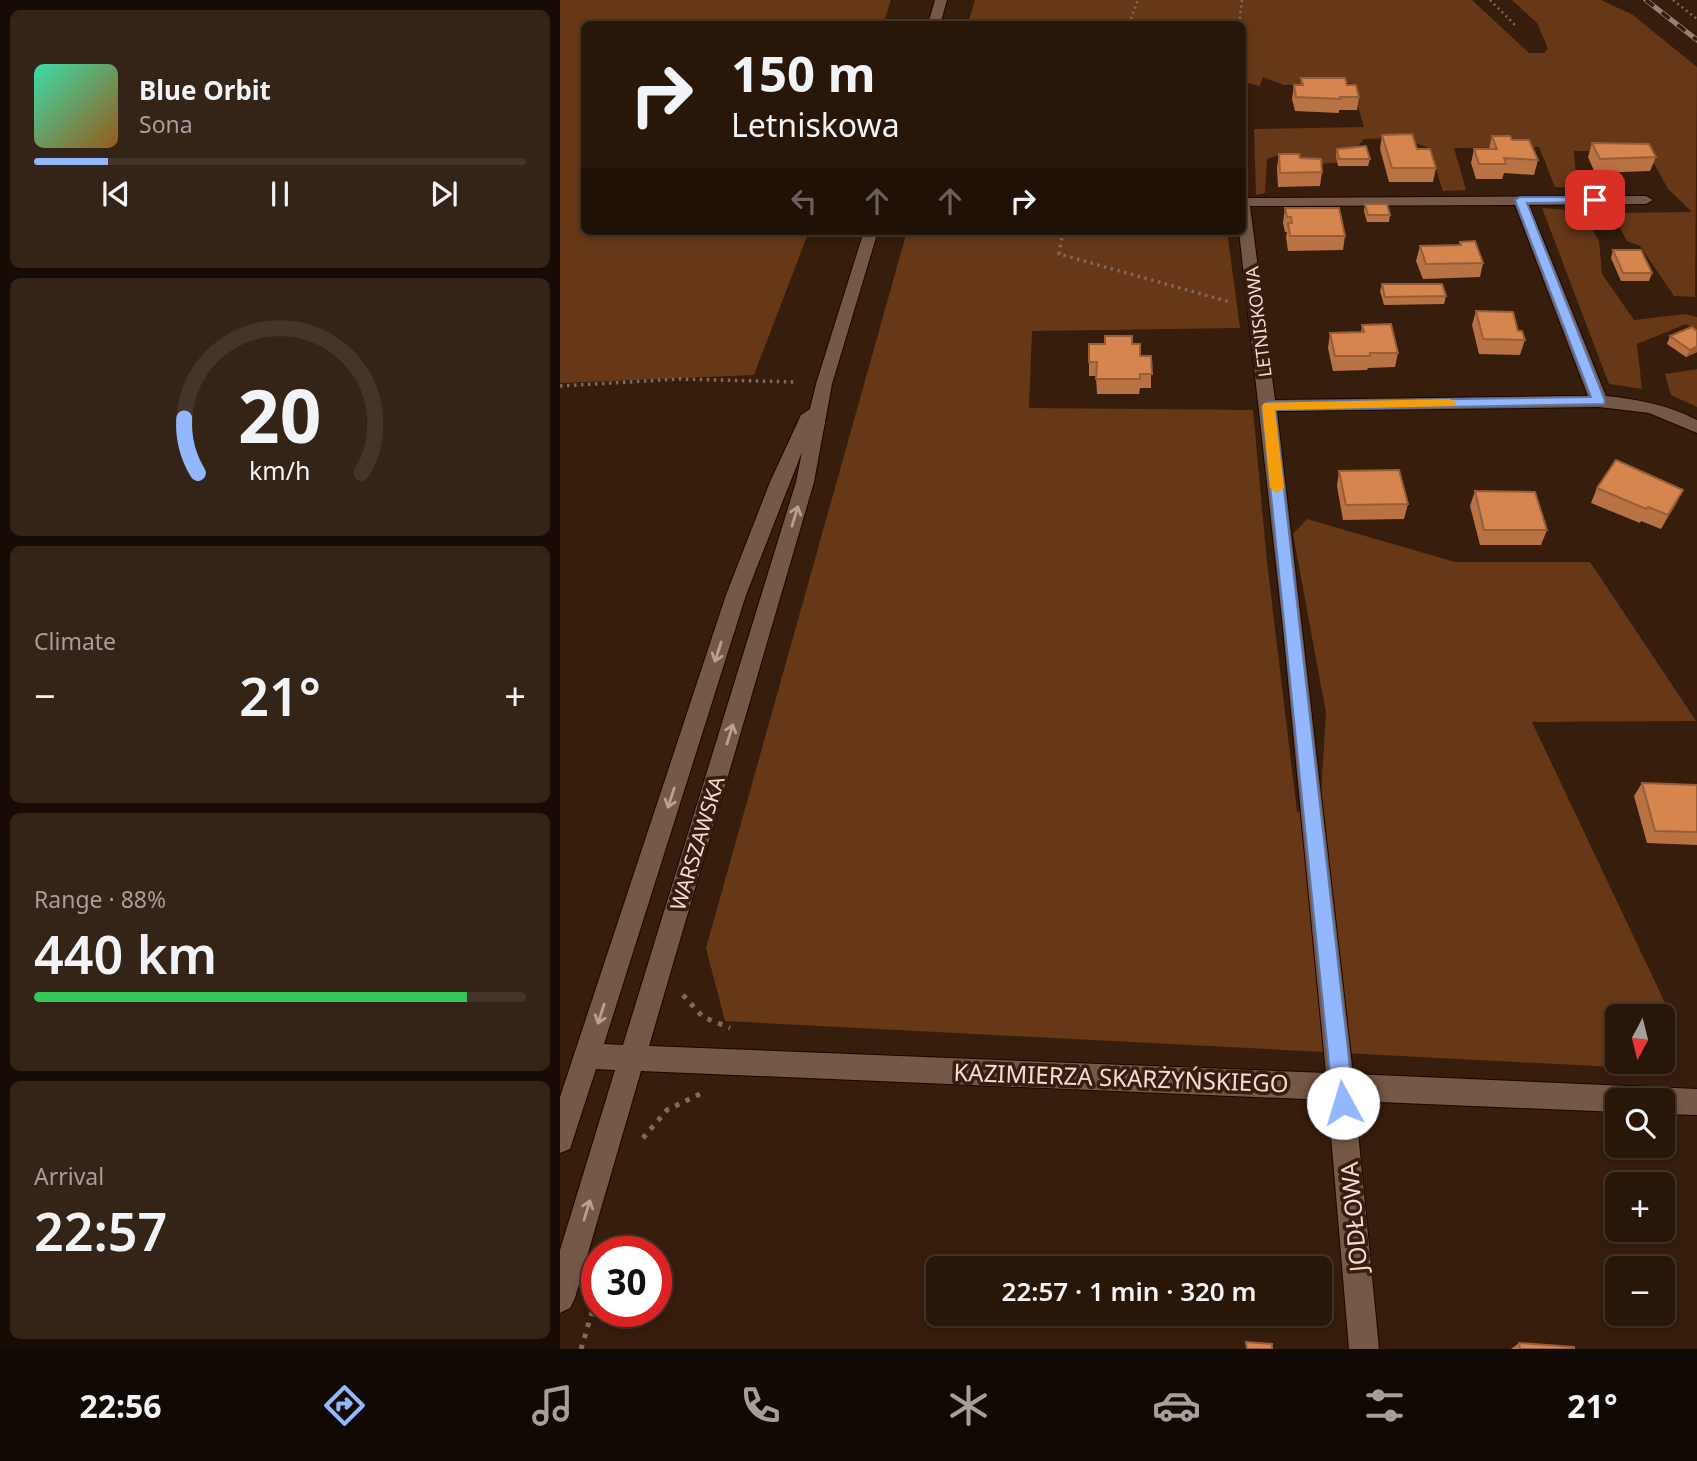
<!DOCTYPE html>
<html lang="en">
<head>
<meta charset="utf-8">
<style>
	:root { --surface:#281609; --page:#342317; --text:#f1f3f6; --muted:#a59f9c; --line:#44352a; --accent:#92b7fd }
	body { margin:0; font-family:"Noto Sans",sans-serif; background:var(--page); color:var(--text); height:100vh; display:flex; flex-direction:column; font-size:26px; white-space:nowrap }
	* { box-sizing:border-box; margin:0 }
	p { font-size:23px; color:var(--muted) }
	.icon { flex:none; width:38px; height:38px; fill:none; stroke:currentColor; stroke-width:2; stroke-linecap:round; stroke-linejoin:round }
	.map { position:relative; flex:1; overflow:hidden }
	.side { display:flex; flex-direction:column; gap:10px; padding:10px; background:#160c05; width:560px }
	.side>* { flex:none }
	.guide { position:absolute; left:21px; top:21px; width:665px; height:214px; border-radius:10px; box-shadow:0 4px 10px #0003,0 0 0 2px var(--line); background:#281609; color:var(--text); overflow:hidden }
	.needle { width:46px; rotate:187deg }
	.controls { position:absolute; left:1045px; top:1004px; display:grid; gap:14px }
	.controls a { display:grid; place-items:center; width:70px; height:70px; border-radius:10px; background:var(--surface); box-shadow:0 4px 10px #0003,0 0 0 2px var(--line); font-size:35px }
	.speed { position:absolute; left:21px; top:1236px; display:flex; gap:14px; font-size:35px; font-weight:700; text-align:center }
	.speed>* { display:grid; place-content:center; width:91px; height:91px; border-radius:50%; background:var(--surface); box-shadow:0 4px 10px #0003,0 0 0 2px var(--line); line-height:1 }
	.speed .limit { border:10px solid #d22; background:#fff; color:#111 }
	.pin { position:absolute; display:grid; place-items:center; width:60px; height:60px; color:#fff; margin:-30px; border-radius:14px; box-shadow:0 4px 10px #0006 }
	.me { position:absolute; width:77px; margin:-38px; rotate:354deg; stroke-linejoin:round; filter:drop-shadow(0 0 5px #0008) }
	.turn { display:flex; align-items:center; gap:24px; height:147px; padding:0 35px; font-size:32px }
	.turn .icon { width:91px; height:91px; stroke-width:2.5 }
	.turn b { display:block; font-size:49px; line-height:60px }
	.lanes { display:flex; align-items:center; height:66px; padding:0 35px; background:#0003; justify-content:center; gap:35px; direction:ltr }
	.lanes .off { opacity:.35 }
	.big { font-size:52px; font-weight:600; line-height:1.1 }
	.side .widget { flex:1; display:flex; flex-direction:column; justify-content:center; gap:10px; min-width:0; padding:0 24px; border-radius:10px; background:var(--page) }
	.side .dial { align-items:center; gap:0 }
	.dial svg { height:182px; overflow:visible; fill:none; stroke:var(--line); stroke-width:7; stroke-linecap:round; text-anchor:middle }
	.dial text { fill:var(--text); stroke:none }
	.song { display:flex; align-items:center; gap:21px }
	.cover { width:84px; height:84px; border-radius:10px; background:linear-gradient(135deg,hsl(160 70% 55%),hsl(30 70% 35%)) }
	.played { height:7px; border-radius:4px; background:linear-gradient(90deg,var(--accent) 15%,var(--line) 15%) }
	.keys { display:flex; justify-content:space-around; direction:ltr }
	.heat { display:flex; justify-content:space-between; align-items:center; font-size:38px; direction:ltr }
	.charge { height:10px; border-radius:5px; background:linear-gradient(90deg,#34c759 88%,var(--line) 0) }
	.trip { position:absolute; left:366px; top:1256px; width:406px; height:70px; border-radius:10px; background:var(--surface); box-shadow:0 4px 10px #0003,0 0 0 2px var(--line); font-weight:600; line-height:70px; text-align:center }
	.menu { display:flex; height:112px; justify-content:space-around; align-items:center; background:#100904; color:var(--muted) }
	.menu .icon { width:49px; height:49px }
	.menu .selected { color:var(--accent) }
	.menu b { font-size:32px; color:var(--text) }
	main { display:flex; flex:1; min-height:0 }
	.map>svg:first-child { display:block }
	.green { fill:#663818 }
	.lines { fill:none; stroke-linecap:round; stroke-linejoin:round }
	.minor-casing { stroke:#1c0600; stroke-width:2 }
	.path-far2 { stroke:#816a5c; stroke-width:2.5; stroke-dasharray:2 3.5; stroke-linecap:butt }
	.path-far1 { stroke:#816a5c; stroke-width:3.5; stroke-dasharray:2.5 4.5; stroke-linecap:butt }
	.path { stroke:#816a5c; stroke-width:5; stroke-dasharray:4.5 7; stroke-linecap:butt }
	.minor { fill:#755846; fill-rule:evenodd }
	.rail-casing { stroke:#968073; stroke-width:5 }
	.rail { stroke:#361d0c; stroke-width:3.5; stroke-dasharray:10; stroke-linecap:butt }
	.wall { fill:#b97244 }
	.shaded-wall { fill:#965d37 }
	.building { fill:#d7854f; stroke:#965d37; stroke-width:2 }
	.oneway { stroke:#b8a194 }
	.route { fill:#92b7fd; stroke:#5f77a4; stroke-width:2 }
	.slow { fill:#f59e0b }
	.labels { text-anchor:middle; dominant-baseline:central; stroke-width:7; stroke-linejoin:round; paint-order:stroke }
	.far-street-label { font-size:18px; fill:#efddd3; stroke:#361d0c }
	.street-label { font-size:21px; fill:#efddd3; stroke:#361d0c }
	.near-street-label { font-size:24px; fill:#efddd3; stroke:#361d0c }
</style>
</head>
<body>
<main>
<section class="side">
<div class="widget">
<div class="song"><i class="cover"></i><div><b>Blue Orbit</b><p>Sona</p></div></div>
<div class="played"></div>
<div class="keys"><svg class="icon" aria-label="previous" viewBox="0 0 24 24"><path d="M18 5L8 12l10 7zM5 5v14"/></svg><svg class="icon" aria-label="pause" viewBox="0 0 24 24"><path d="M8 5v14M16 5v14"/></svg><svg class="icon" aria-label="next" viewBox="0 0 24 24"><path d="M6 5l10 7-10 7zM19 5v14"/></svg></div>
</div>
<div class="widget dial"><svg viewBox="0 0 100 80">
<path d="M14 69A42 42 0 1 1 86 69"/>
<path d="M14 69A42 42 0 0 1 8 45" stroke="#92b7fd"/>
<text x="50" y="56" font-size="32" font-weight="700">20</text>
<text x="50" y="72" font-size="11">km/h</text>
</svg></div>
<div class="widget"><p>Climate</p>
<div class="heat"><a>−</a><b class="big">21°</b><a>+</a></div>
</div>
<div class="widget"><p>Range · 88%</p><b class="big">440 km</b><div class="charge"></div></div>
<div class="widget"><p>Arrival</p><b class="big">22:57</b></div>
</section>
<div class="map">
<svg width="1137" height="1349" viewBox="0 0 1137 1349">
	<rect width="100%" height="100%" fill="#361d0c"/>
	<g class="green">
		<path d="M0,0H331L323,24H24V231H249L194,375L0,383Z"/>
		<path d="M415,0H912L969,53H984L988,49L977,23L952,0H1041L1073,15L1137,67L1135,297L1114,296L1080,246L1067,241L1052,213L1132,212L1108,189L1087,151H1014L1016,176L1011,188L995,187L979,147L894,148L906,190L883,191L869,148L841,138L804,139L785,162L760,164L721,154L707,159L705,193L696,195L694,129L804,127L791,83L724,85L703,77L700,86L683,82L682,24H408Z"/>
		<path d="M982,208L1021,211L1039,241L1042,274L1074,320L1125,314L1137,317V331L1126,324L1077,344L1082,389L1049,384Z"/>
		<path d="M347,231H667L680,328L472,331L469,408L693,410L707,562L737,812L760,810L766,713L733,534L747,519L895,562H1030L1136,721L972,722L1116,1026L1103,1051L1102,1017H1057V1062H1096L1093,1069L165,1021L146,948Z"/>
		<path d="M1137,369V407L1111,395L1105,374Z"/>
	</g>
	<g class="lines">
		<g class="minor-casing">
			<g id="minor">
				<path d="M375,0H387L380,24H368Z"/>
				<path d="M682,192L689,198L1086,196L1093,200L1086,204L969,205L1046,396C1077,399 1108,405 1137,420V433L1089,413L1039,407L717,411L793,1074L1137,1089V1115L1102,1114V1101H1057V1112L795,1101L819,1349H789L768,1100L81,1071L15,1298L10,1308L0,1313V1250L55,1070L36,1069L10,1149L0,1153V1097L166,595L210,482L241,415L250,409L256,384L304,231H318L272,384L254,482L89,1046L766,1073L723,628L679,231H682ZM955,205L1028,396L715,400L690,206ZM242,452L236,482L63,1045L44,1044L186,595Z"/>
			</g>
		</g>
		<g class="path-far2">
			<path d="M930,0L956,26"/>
			<path d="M1113,0L1137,19"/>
			<path d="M569,24L578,0"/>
			<path d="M679,24L682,0"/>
		</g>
		<g class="path-far1">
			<path d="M503,231L499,254L670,302"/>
			<path d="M0,386L119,379L237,382"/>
		</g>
		<g class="path">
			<path d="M123,995L143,1017L170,1028"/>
			<path d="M83,1138L107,1110L140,1094"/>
			<path d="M21,1349L32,1312"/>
		</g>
		<use href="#minor" class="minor"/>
		<g class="rail-casing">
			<path id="rail" d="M1086,0L1137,40"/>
		</g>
		<use href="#rail" class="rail"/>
	</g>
	<g class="wall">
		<path d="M741,78L787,85L799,97L797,110H779V113L735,111L732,99L734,85H741Z"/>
		<path d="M822,135L857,149L876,168L873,182H829L820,149Z"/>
		<path d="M932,136L952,140L978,160L974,175L944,173L942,179H916L911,163L914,149H929Z"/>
		<path d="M1032,143L1096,157L1090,171L1035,173L1028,157Z"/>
		<path d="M777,149L810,159L808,166H778L776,156Z"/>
		<path d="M719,154L740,158L762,172L760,186L718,187L717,168Z"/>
		<path d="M805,204L830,215L829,222H807L804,211Z"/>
		<path d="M725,208L785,236L783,250L728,251L726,237L727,232H725L723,223Z"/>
		<path d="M900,242L923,263L920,277L863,279L856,261L860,246L899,245Z"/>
		<path d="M1053,250L1092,273L1089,281H1061L1051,258Z"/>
		<path d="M822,284L886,296L884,304L824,305L820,291Z"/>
		<path d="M916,311L958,331L965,340L960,355L919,354L912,325Z"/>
		<path d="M802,325L838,353L835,367L808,368L807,370L773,371L768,348L770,333L801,332Z"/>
		<path d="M1110,336L1137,352L1126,357L1107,344Z"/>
		<path d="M572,344L580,356H591V388H580L579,394H537L536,376H529V362Z"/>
		<path d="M779,471L848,504L844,519L783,520L777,486Z"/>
		<path d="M1037,488L1123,490L1101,529L1081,521L1080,523L1031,503Z"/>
		<path d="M915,491L987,530L981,545H920L910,506Z"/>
		<path d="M1082,783L1137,785V845L1087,843L1074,796Z"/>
		<path d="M959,1343L1014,1349H951Z"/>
	</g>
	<g class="shaded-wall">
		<path d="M1137,346V352L1126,357L1130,350Z"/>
		<path d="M1123,490L1116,504L1101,529L1108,515Z"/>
	</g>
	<g class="building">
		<path d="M741,78H785L787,85H796L799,97H780L781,99L736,97L734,85H743Z"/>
		<path d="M852,134L857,149H870L876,168H832L822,135Z"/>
		<path d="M932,136H950L952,140H969L978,160L944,158L946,164H919L914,149H937Z"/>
		<path d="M1032,143L1089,144L1096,157L1040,159Z"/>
		<path d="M806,146L810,159H779L777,149Z"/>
		<path d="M719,154H739L740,158L761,159L762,172L720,173Z"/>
		<path d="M805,204H827L830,215H808Z"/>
		<path d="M725,208H779L785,236H730L728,223H732L731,217H727Z"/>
		<path d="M915,241L923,263L866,264L860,246L901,245L900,242Z"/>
		<path d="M1053,250H1081L1092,273H1063Z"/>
		<path d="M822,284H882L886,296L825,297Z"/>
		<path d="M916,311L953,312L958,331H962L965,340L923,339Z"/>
		<path d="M831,324L838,353H810V356H775L770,333L804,332L802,325Z"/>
		<path d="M1132,327L1137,331V346L1130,350L1110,336Z"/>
		<path d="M545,336H572V344H580V356H591L592,374H580V379H536L537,362H529V344H545Z"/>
		<path d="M1056,460L1123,490L1108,515L1088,507L1086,509L1037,488Z"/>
		<path d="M839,470L848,504L786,505L779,471Z"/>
		<path d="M915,491L975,492L987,530H924Z"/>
		<path d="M1082,783L1137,785V832L1095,831Z"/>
		<path d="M686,1342L712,1344V1349H687Z"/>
		<path d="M959,1343L1014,1347V1349H960Z"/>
	</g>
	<defs><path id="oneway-shaft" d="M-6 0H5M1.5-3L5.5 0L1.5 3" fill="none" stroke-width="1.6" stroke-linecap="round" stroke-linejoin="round" transform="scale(1.75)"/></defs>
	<g class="oneway">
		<use href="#oneway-shaft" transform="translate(235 516) rotate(-73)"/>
		<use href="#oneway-shaft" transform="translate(158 652) rotate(108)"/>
		<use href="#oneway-shaft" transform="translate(170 734) rotate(-73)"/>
		<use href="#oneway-shaft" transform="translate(111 798) rotate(108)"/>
		<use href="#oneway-shaft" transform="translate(41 1014) rotate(108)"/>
		<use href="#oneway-shaft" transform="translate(27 1210) rotate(-73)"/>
	</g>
	<path class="route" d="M1035,197L1039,198V202L967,203L1045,401L1044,404L715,410L794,1103L791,1110L783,1113L776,1110L773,1103L702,406L708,402L1031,397L955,200L960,197Z"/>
	<path class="slow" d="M890,399L897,403L895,406L715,410L724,488L717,493L710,488L702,406L704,403Z"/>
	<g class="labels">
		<g class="far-street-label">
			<text transform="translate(698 322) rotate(-97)">LETNISKOWA</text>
		</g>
		<g class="street-label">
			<text transform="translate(137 843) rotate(-73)">WARSZAWSKA</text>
		</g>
		<g class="near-street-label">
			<text transform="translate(561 1077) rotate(2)">KAZIMIERZA SKARŻYŃSKIEGO</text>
			<text transform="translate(793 1217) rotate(-95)">JODŁOWA</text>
		</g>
	</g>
</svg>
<div class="controls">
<a><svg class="needle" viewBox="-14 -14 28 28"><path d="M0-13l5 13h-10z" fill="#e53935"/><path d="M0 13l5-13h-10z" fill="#a59f9c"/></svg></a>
<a><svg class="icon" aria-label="search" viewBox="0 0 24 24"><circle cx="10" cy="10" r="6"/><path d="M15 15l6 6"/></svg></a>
<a>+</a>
<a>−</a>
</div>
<div class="speed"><div class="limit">30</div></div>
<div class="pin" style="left:1035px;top:200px;background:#d93025"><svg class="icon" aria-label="arrive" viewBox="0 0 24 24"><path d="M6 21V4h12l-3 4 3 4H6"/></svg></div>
<svg class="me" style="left:783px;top:1103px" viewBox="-20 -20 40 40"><circle r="19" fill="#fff"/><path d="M0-13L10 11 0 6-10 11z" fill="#92b7fd"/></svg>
<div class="trip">22:57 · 1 min · 320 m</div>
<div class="guide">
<div class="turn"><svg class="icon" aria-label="right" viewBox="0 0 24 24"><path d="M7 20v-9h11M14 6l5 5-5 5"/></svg><div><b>150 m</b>Letniskowa</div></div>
<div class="lanes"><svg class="icon off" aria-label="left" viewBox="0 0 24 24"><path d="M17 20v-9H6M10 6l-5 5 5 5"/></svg><svg class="icon off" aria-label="ahead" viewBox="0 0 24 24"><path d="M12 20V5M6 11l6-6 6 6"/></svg><svg class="icon off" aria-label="ahead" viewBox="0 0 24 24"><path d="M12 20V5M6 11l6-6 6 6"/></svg><svg class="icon" aria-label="right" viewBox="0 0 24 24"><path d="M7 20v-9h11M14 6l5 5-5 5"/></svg></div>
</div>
</div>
</main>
<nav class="menu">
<b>22:56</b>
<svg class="icon selected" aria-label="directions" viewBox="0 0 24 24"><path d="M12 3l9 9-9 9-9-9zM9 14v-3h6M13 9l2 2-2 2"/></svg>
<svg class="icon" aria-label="music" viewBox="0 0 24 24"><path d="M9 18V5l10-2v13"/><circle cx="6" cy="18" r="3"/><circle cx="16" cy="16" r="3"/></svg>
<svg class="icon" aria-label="phone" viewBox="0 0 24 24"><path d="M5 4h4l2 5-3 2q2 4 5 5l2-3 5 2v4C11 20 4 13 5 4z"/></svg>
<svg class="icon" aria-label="climate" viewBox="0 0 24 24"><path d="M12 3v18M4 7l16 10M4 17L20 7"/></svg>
<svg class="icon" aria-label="car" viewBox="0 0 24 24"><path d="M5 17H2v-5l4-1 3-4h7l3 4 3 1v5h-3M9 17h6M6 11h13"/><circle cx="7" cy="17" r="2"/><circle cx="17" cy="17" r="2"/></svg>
<svg class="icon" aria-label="filters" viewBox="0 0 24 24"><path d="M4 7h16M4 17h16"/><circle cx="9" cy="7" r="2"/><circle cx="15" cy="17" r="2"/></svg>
<b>21°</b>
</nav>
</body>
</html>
